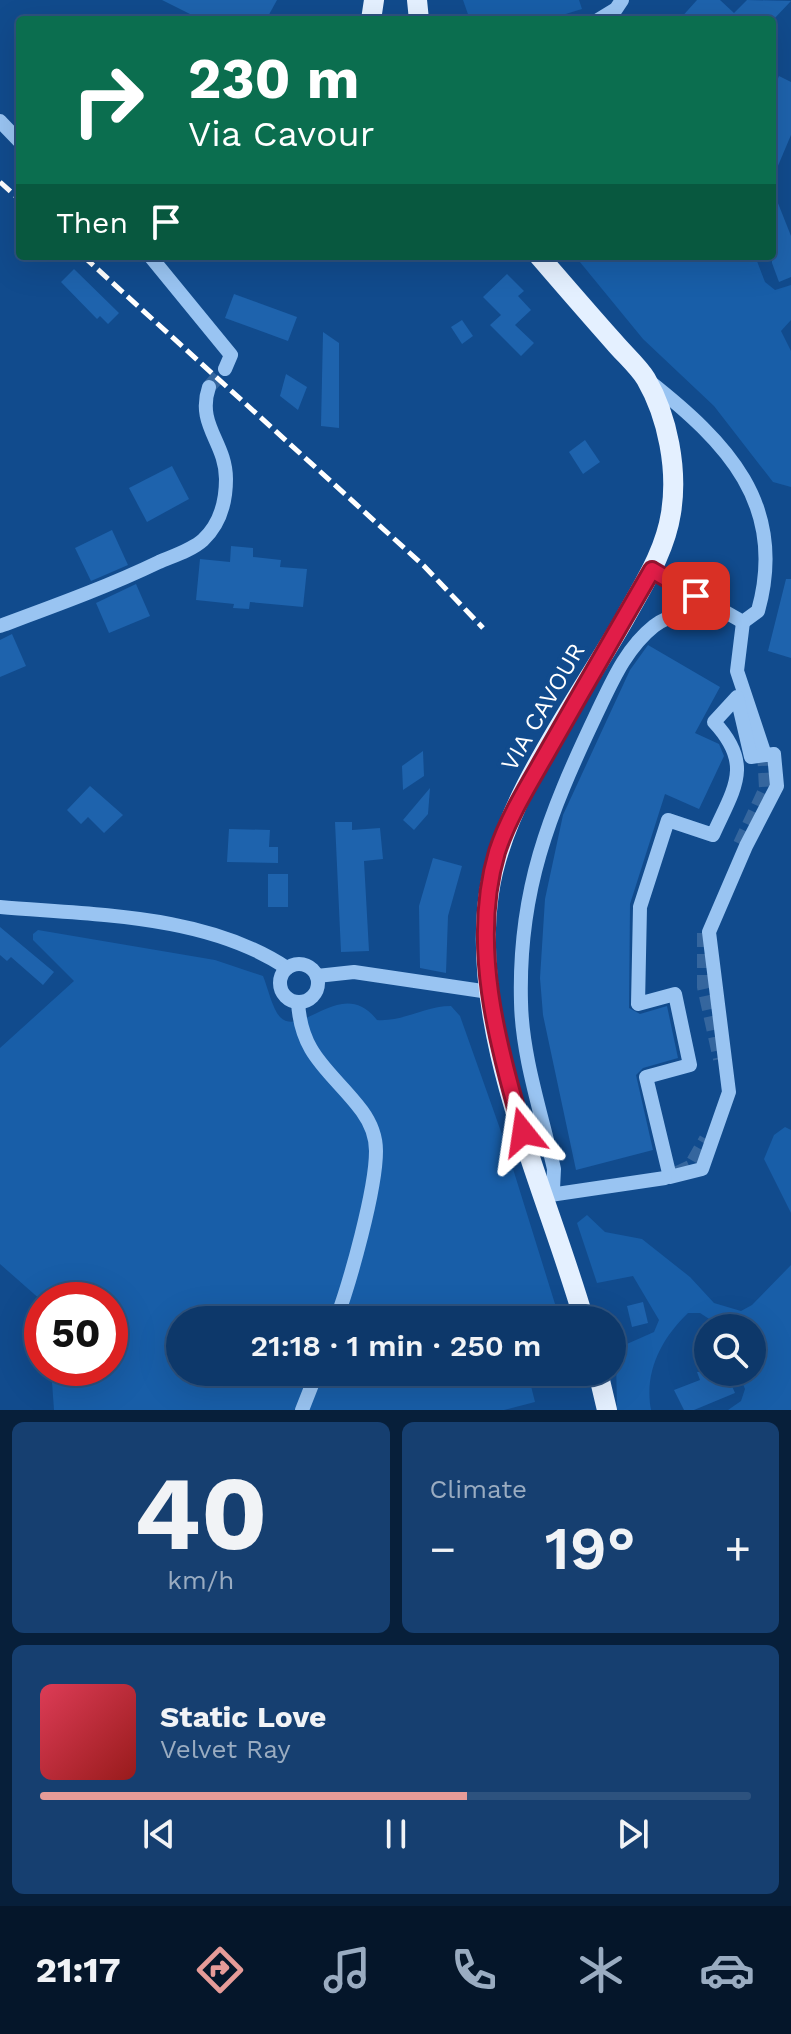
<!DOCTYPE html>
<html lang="en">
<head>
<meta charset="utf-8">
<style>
	:root { --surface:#0d386a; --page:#163f70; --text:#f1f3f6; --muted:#9aacc1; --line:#2d527e; --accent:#e69b98 }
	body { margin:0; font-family:"Work Sans",sans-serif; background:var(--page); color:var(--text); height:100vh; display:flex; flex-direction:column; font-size:30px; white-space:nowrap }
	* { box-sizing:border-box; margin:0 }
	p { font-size:26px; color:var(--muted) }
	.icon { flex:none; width:44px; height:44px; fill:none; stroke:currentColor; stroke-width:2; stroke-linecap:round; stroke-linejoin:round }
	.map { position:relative; height:1410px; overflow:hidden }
	.side { display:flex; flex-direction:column; gap:12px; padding:12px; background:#071f3a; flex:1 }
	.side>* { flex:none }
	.hud { position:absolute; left:16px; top:16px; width:760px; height:244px; border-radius:8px; box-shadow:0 8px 32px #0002,0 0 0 2px var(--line); background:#0b6e4f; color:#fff; overflow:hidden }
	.tools { position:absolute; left:694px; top:1314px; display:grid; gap:16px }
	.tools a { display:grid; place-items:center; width:72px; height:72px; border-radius:50%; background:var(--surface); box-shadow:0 8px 32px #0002,0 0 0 2px var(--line); font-size:40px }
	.speed { position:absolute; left:24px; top:1282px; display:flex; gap:16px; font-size:40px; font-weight:700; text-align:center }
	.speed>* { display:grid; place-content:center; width:104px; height:104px; border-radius:50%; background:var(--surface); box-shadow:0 8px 32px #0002,0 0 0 2px var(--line); line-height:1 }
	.speed .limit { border:12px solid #d22; background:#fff; color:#111 }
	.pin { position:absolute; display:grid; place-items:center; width:68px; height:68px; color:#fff; margin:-34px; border-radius:16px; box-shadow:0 4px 12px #0006 }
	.me { position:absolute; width:88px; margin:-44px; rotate:345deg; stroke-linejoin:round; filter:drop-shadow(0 0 6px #0008) }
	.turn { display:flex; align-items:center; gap:28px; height:168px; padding:0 40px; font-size:36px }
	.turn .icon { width:104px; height:104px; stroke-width:2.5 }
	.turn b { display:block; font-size:56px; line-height:68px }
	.then { display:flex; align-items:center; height:76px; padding:0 40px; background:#0003; gap:16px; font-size:30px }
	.big { font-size:60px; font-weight:600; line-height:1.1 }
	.side .tile { flex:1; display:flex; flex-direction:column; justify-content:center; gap:12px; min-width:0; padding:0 28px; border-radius:12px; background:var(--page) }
	.side .dial { align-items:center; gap:0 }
	.dial b { font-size:104px; line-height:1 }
	.song { display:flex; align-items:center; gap:24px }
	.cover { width:96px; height:96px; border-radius:12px; background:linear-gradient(135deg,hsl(350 70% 55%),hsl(0 70% 35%)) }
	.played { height:8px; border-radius:4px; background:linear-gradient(90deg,var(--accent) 60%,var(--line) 60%) }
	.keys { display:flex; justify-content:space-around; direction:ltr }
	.heat { display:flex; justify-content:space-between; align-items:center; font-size:44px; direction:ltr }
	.side .tiles { flex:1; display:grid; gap:12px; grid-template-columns:1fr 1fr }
	.tile:last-child { grid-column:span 2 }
	.trip { position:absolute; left:166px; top:1306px; width:460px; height:80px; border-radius:40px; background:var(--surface); box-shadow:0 8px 32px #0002,0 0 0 2px var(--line); font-weight:600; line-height:80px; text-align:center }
	.dock { display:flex; height:128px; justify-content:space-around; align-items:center; background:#05162a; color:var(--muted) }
	.dock .icon { width:56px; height:56px }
	.dock .active { color:var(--accent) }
	.dock b { font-size:36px; color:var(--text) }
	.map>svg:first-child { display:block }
	.green { fill:#185ea8 }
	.building { fill:#1e63ad }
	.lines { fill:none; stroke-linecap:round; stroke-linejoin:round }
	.minor-tunnel { stroke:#35669e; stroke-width:14; stroke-dasharray:14 7; stroke-linecap:butt }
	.minor { stroke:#99c4f2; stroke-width:14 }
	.major { stroke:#e4f0ff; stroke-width:20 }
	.rail { stroke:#fff; stroke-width:5; stroke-dasharray:14 6; stroke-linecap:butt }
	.route-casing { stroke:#92132f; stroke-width:20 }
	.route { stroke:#e11d48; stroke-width:14 }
	.labels { text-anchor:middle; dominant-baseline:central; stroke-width:8; stroke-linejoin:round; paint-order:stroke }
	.street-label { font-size:24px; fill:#fff; stroke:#114b8d }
</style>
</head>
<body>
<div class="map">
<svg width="791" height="1410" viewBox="0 0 791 1410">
	<rect width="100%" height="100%" fill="#114b8d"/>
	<g class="green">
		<path d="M463,0H579L582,9L546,20H470Z"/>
		<path d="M575,256H755L765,282L775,290L791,285V320L781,331L791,351V487L773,482L714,406L643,339Z"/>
		<path d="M38,930L215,960L263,976C268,988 272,1008 280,1017C302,1039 342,975 377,1020C403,1022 425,1006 451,1006L460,1016L504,1140L560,1320H180V1372H575L576,1377L528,1374L535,1402L504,1410H54L51,1368H110V1300L42,1301L0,1264V1048L74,981L33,940V934Z"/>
		<path d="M785,1127L791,1130V1213L764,1159L774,1135Z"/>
		<path d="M587,1215L605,1232L642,1239L690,1277L714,1303L741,1311L752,1305L791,1265V1410H728L741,1401L745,1389L738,1372H752V1328H723L700,1313H688C661,1339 644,1372 651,1410H617L616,1359L620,1347L654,1332L659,1320L633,1276L597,1283L577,1223Z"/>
	</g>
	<g class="building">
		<path d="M162,0H277L266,20H202Z"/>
		<path d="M697,0H720L734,13L747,0L791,1L773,20H679Z"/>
		<path d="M779,76L791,82V135L772,180V93Z"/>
		<path d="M772,188L791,236V277L779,282L772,263Z"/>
		<path d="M74,269L119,313L108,324L100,316L97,319L61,282Z"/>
		<path d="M507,274L524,291L518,296L531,310L515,325L534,343L521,356L490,325L501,315L483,297Z"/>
		<path d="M234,294L297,317L288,341L225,318Z"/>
		<path d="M462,320L473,336L462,344L451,327Z"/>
		<path d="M323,332L339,343V428L321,426Z"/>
		<path d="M286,374L307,387L298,410L280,396Z"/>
		<path d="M585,440L600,462L583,474L569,452Z"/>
		<path d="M172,466L189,499L147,522L129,488Z"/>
		<path d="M112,530L128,565L91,581L75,548Z"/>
		<path d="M231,546L253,548V557L281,560L280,567L307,569L303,607L250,602L249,609L233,608L234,604L196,600L200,559L230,562Z"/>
		<path d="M786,579H791V658L768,651Z"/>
		<path d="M136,584L150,616L109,633L96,603Z"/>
		<path d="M12,634L26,666L0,677V640Z"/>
		<path d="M648,645L720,687L695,733L719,744L724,756L699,809L665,794L630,904L629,1008L640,1014L667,1006L678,1058L643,1068L636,1075L653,1150L576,1170L543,1015L540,978L545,899L563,815L630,670Z"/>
		<path d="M423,751L424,776L403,790L402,766Z"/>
		<path d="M90,786L123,815L104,833L88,817L81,824L67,810Z"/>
		<path d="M430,788L428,814L414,830L403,820Z"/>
		<path d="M335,822H352V830L380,828L383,859L364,861L369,951L341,952Z"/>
		<path d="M229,829L270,830L269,847H278V863L227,862Z"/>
		<path d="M433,858L462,866L448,916L446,973L420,968L419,906Z"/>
		<rect x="268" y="874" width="20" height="33"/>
		<path d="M0,927L54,972L43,985L11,957L7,961L0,955Z"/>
		<path d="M643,1302L648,1323L632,1327L627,1306Z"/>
		<path d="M697,1372H726L735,1393L694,1410H684L674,1390L700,1380Z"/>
	</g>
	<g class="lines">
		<g class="minor-tunnel">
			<path d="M209,387L225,369"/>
			<path d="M740,844L766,788L764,752"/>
			<path d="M704,933V987L720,1059"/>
			<path d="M677,1173L690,1167L706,1139"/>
		</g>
		<g class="minor">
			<path d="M598,20L616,9L622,0"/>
			<path d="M0,121L20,142"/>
			<path d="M150,256L231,355L225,369"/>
			<path d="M649,381C726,442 788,504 758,611L743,622L652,570"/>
			<path d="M743,622L737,671L764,752"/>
			<path d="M0,626C54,606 107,587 159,562C173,556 192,550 203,540C220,524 226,502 226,479C226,442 196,425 209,387"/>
			<path d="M737,697L751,757L774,754L777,786L746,846L709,932L729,1092L702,1169L670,1177L646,1077L690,1065L675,994L638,1004L640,907L668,820L713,835C734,788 754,765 714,722Z"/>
			<path d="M0,907C95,915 206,914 287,968"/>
			<circle cx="299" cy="983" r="19"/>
			<path d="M317,976L354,972L489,992"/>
			<path d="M298,1002C301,1057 332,1071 362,1111C370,1122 376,1137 376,1151C376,1190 350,1282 336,1320"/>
			<path d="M550,1195L665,1178"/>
			<path d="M545,1204L553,1189L554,1169C542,1115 522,1057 521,1002C518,891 549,814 595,717C611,684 625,649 654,626C672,612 696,611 718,609"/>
			<path d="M302,1410L317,1372"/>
		</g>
		<g class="major">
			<path d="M417,0L419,20"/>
			<path d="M371,20L374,0"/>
			<path d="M539,256C564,285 589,314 614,342C624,354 638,366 646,379C668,417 678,470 671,513C665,552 643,585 625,618C579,699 502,801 489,893C469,1032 546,1188 584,1320"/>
			<path d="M598,1372L607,1410"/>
		</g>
		<g class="rail">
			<path d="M0,182L20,200"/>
			<path d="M83,256L424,566L483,628"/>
		</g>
	</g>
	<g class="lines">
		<g class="route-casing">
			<path id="route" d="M523,1132C497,1044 470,943 497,852C509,815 531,781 549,749C583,689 618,629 652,570L696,596"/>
		</g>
		<use href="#route" class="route"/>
	</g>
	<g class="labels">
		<g class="street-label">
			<text transform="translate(543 707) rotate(-60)">VIA CAVOUR</text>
		</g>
	</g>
</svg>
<div class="tools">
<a><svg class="icon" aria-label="search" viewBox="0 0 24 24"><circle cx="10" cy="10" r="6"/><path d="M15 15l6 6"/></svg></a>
</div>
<div class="speed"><div class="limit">50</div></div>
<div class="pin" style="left:696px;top:596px;background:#d93025"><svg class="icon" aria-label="arrive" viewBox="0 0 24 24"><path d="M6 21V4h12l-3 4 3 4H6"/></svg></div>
<svg class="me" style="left:523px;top:1132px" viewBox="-20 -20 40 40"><path d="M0-17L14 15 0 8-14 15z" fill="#e11d48" stroke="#fff" stroke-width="4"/></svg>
<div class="trip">21:18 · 1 min · 250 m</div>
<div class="hud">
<div class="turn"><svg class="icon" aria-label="right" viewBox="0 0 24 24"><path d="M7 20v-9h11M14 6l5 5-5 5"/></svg><div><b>230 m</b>Via Cavour</div></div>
<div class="then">Then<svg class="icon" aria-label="arrive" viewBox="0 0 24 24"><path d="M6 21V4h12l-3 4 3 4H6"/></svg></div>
</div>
</div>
<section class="side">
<div class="tiles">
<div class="tile dial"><b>40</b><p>km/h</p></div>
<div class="tile"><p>Climate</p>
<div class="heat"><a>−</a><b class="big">19°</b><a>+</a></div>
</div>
<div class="tile">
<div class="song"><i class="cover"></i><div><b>Static Love</b><p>Velvet Ray</p></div></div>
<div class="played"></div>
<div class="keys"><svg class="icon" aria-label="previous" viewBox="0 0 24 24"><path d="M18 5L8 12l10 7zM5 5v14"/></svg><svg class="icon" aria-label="pause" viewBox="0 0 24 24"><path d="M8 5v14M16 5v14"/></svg><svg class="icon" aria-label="next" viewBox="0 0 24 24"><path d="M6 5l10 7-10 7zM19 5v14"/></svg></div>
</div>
</div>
</section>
<nav class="dock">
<b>21:17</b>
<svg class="icon active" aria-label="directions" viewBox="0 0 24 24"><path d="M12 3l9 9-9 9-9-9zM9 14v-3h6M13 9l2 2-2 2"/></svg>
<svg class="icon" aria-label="music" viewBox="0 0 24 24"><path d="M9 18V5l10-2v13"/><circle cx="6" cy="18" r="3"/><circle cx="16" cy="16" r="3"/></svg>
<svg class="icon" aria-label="phone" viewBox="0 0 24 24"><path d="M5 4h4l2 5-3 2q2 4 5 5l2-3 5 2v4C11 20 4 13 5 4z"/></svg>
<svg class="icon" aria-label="climate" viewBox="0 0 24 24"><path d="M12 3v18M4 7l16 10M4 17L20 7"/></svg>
<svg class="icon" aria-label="car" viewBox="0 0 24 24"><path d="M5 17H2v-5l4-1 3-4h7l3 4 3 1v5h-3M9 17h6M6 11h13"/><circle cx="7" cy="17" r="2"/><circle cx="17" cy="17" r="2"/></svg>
</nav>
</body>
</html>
